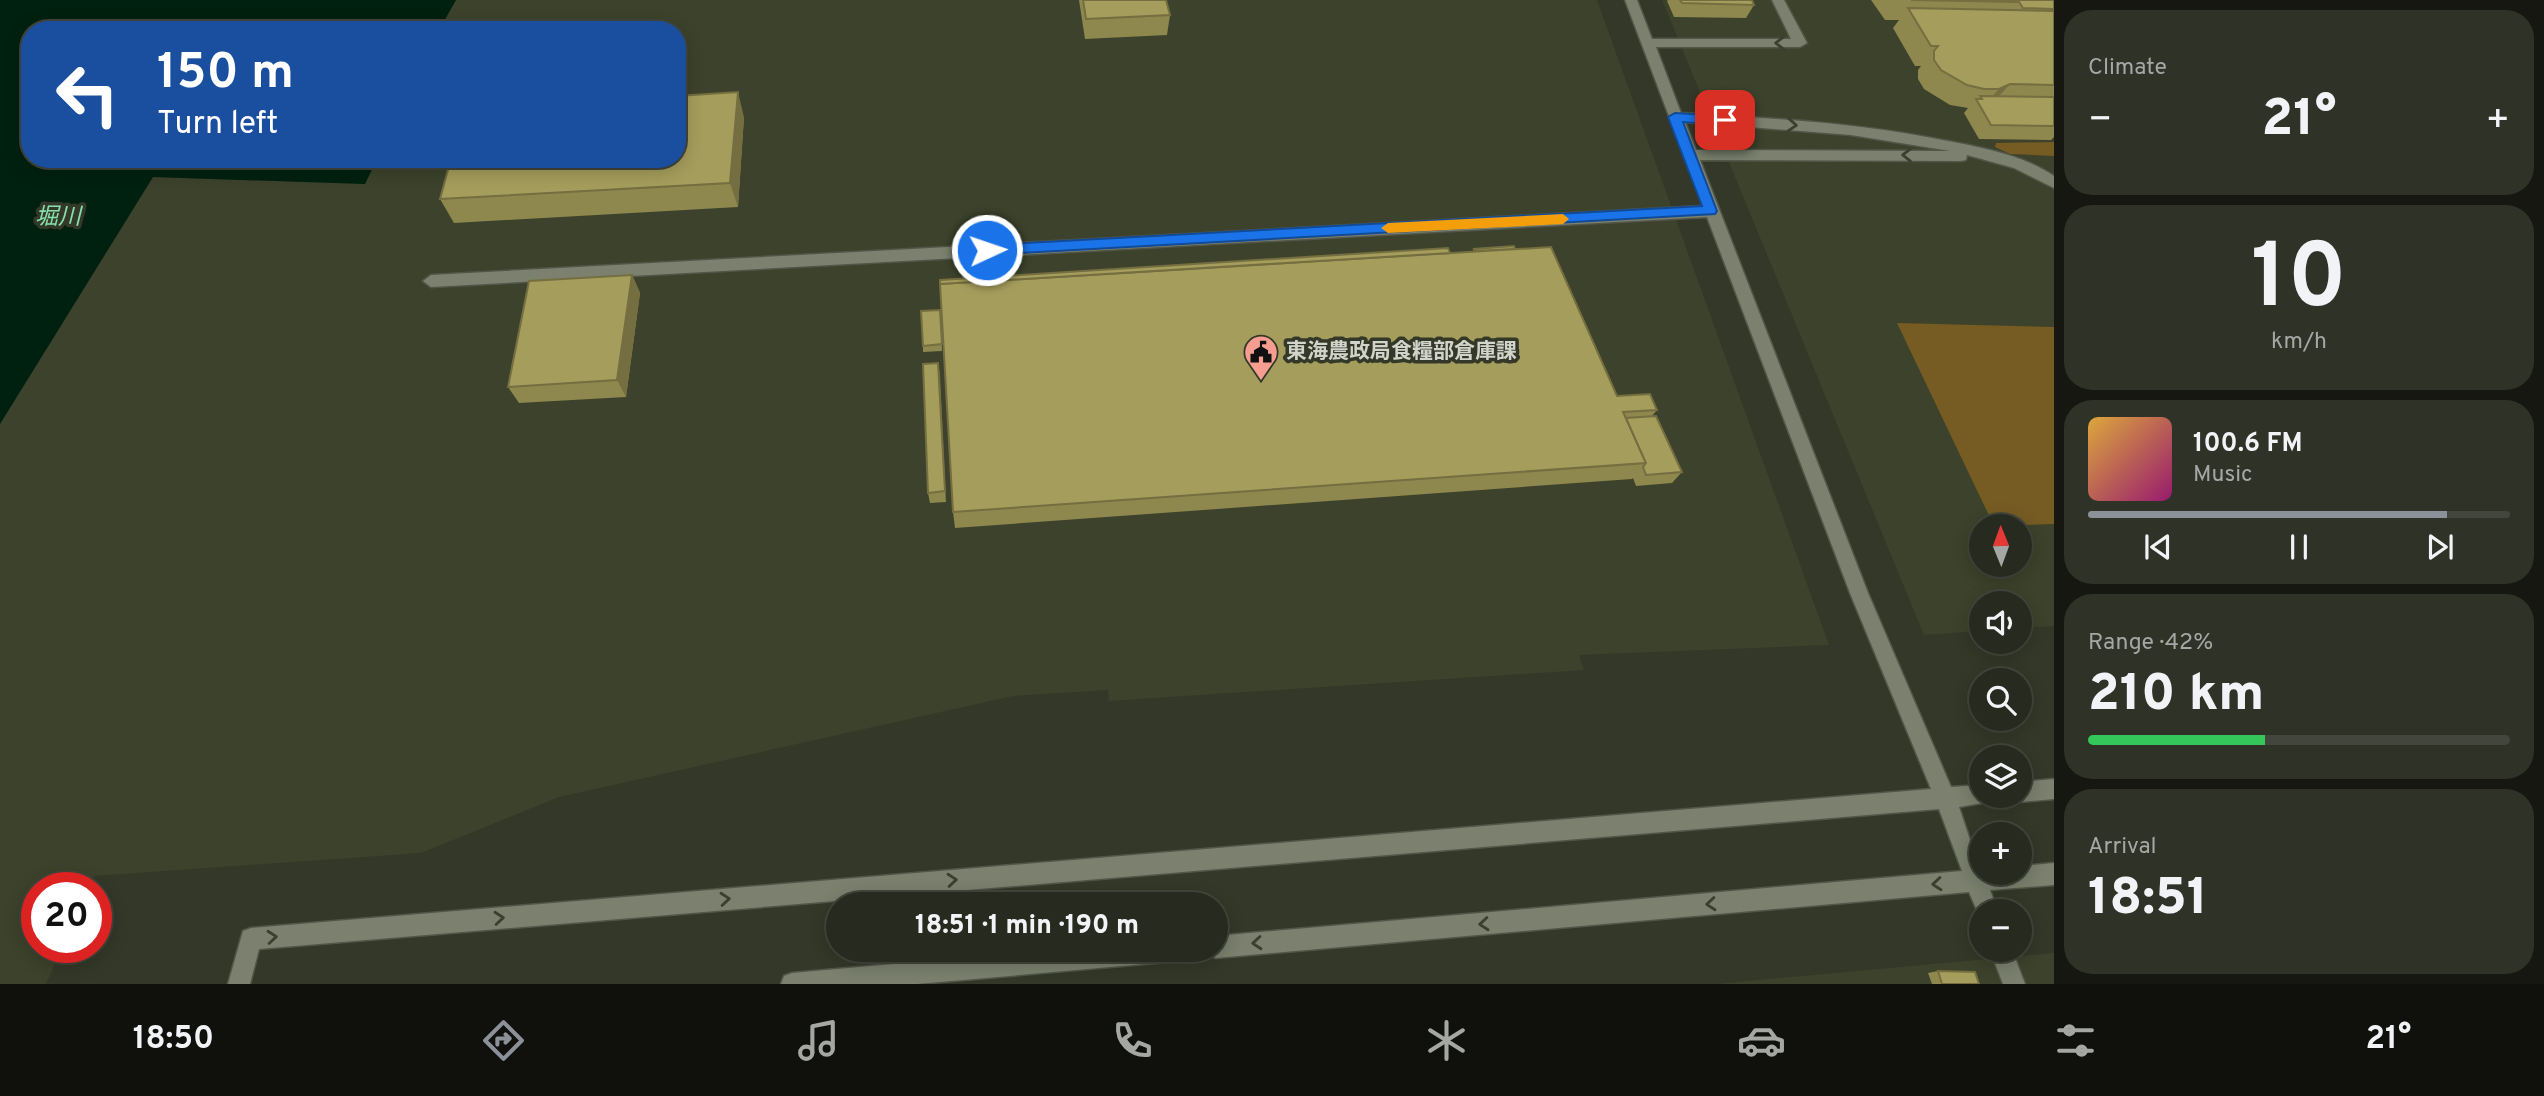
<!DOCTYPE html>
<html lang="en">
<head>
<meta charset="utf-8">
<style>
	:root { --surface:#272a1e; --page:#2f3227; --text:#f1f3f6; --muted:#a4a7a4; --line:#43463c; --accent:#8c9099 }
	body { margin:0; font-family:Overpass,"Noto Sans JP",sans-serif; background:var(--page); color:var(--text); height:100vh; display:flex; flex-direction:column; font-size:26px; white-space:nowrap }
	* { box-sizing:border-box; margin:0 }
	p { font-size:23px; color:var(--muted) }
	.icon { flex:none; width:38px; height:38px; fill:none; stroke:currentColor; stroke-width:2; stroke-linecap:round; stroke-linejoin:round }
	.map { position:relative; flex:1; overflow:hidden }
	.side { display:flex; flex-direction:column; gap:10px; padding:10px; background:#151710; width:490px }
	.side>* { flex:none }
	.top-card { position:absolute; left:21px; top:21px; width:665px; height:147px; border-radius:28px; box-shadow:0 4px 18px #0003,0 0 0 2px var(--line); background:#1a4fa0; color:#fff; overflow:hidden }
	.needle { width:46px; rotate:359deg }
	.controls { position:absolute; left:1969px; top:514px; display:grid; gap:14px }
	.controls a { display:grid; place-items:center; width:63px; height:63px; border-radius:50%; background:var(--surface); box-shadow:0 4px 18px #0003,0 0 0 2px var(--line); font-size:35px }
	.speed { position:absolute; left:21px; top:872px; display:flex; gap:14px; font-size:35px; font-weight:700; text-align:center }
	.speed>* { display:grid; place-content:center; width:91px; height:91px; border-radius:50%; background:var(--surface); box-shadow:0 4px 18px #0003,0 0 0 2px var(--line); line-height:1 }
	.speed .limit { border:10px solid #d22; background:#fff; color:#111 }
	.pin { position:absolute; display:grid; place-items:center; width:60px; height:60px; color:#fff; margin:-30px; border-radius:14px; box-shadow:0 4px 10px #0006 }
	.me { position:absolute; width:77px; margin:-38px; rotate:87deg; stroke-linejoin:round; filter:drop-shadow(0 0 5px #0008) }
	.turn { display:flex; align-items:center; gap:24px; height:147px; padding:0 21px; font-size:32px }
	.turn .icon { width:91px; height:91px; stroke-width:2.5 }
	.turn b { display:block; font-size:49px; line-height:60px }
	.big { font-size:52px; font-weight:800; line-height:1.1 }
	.side .tile { flex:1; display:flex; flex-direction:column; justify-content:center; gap:10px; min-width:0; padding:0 24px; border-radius:28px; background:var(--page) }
	.side .dial { align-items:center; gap:0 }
	.dial b { font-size:91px; line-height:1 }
	.song { display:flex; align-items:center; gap:21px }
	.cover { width:84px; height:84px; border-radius:10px; background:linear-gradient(135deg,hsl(40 70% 55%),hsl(320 70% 35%)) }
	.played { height:7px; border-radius:4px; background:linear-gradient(90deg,var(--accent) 85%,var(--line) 85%) }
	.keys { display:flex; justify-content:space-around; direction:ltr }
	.heat { display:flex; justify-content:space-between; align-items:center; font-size:38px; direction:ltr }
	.charge { height:10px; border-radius:5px; background:linear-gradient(90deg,#34c759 42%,var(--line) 0) }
	.trip { position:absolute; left:826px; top:892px; width:402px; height:70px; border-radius:35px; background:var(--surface); box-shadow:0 4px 18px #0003,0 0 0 2px var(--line); font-weight:800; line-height:70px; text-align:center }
	.tabs { display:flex; height:112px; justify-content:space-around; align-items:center; background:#10110c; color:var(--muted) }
	.tabs .icon { width:49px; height:49px }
	.tabs .active { color:var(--accent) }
	.tabs b { font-size:32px; color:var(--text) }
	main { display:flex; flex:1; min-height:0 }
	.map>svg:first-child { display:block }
	.built { fill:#3c422b; fill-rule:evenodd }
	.green { fill:#765c23 }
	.water { fill:#00210f }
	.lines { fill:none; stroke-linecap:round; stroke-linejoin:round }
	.minor-casing { stroke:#525548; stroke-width:3 }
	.minor { fill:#7b816e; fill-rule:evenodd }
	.wall { fill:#8e874e }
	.shaded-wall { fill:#746e40 }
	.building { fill:#a59d5b; stroke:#746e40; stroke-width:2 }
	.oneway { stroke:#3b3f2f }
	.route { fill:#1a73e8; stroke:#114b97; stroke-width:2 }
	.slow { fill:#f59e0b }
	.labels { text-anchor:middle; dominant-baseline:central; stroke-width:7; stroke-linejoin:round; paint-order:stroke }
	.poi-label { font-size:21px; font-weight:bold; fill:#d1d4ca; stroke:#343828; text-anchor:start }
	.water-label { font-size:23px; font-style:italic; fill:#84e1ab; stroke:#343828 }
</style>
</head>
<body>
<main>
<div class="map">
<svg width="2054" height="984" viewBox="0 0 2054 984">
	<rect width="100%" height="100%" fill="#343828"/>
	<g class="built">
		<path d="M456,0H1597L1829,645L1579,655L1584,670L1109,701L1108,690L1013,696L559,797L421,853L94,876L89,887H37V947H63L46,984H0V424L153,177L365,184L377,159H677V30H439Z"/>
		<path d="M1662,0H2054V626L2020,628V604H1981V631L1924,635ZM1981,527H2020V565H1981Z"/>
		<path d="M2054,953V984H1715Z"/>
	</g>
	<g class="green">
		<path d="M2054,142V156L2010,154L1995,147L1996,143Z"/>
		<path d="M1897,323L2054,327V524L1994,526Z"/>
	</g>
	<path class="water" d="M0,0H456L439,30H30V159H377L365,184L153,177L0,424Z"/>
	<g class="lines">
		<g class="minor-casing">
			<g id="minor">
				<path d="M1625,0H1637L1652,39H1791L1772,0H1784L1807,43L1800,47H1656L1681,113C1771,118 1860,123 1948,141C1984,148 2023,155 2054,176V188L2014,168L1967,155L1966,160L1961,161L1700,160L1868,593L1951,787L1981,785V796H1991L1988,802L1959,807L1981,873H2020V866L2054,863V885L1990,890L1998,912H1981V920L1969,892L1216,958L1208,955L1206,950H1216V936L1962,871L1939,809L259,949L250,984H228L243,931L251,928L1931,789L1850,593L1707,217L431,287L423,281L431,275L1703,206ZM1685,122L1851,135L1950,151L1696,150Z"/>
				<path d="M2054,779V799L2020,802L2013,799L2012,796H2020V782Z"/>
				<path d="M1051,950H1190L1187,958L1179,961L917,984H781L784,976L792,973Z"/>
				<path d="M1990,950H2012L2025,984H2003Z"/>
			</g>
		</g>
		<use href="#minor" class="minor"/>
	</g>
	<g class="wall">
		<path d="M1079,0H1166L1170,15L1167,35L1085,39Z"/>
		<path d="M1668,0H1752L1754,5L1746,18L1674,17L1667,1Z"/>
		<path d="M1871,0H2054V137L2051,140L1979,139L1964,113L1968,108L1950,105L1924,89L1918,79V70L1921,66H1915L1893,28L1899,20H1885Z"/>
		<path d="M744,117L738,207L454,223L440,199Z"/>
		<path d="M1474,249L1617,396L1657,410L1652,416L1682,472L1672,483L1636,486L1633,478L1632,479L955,528L953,512L1450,253L1473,251Z"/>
		<path d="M632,275L640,293L626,397L519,403L508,387Z"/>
		<path d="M940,310L942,351L923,352V346Z"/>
		<path d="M938,363L946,502L930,503L928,493Z"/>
		<path d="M1938,971L1979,984H1932L1928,973Z"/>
	</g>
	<g class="shaded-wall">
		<path d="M2010,84L1992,104L1981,108L1999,89Z"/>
		<path d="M738,92L744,117L738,207L730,183Z"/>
		<path d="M632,275L640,293L626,397L617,380Z"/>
		<path d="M938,363L940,375L946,502L945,491Z"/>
	</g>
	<g class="building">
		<path d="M1083,0H1166L1170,15L1086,19Z"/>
		<path d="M1680,0H1752L1754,5L1682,3Z"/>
		<path d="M1911,0H2054V9L2023,8L2019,2Z"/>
		<path d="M1908,8L2054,11V85L2010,84L1999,89H1984L1967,85L1941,70L1934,60V51L1938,46H1931Z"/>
		<path d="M738,92L730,183L440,199L451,159H677V96Z"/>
		<path d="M1980,96L2054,97V126L1991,125L1976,99H1982Z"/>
		<path d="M1514,246L1515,249L1475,251L1474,249Z"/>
		<path d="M1551,247L1617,396L1650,394L1657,410L1623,412L1646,463L953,512L940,284Z"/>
		<path d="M1448,248L1450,253L940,284V280Z"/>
		<path d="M632,275L617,380L508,387L529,281Z"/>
		<path d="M940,310L942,344L923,346L921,311Z"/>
		<path d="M938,363L945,491L928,493L923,364Z"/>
		<path d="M1656,416L1682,472L1646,475L1643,467L1646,463L1626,418Z"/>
		<path d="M1938,971L1975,972L1979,984H1942Z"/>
	</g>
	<defs><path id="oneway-chevron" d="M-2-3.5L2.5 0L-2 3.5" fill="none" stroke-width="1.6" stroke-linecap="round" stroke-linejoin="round" transform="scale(1.75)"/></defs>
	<g class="oneway">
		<use href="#oneway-chevron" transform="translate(1780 43) rotate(-180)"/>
		<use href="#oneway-chevron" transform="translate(1792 125) rotate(4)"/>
		<use href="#oneway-chevron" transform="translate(1907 155) rotate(-179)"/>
		<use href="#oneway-chevron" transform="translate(952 880) rotate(-5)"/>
		<use href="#oneway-chevron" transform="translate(1937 884) rotate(175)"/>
		<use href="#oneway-chevron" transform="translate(725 899) rotate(-5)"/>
		<use href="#oneway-chevron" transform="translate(1711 904) rotate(175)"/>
		<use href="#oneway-chevron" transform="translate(499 918) rotate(-5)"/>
		<use href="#oneway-chevron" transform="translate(1484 924) rotate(175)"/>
		<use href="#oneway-chevron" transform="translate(272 937) rotate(-5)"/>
		<use href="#oneway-chevron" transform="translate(1257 943) rotate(175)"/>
	</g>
	<path class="route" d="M1675,113L1725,116L1731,120L1725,125L1683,122L1717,211L1715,214L987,255L980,250L987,245L1702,206L1668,117Z"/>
	<path class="slow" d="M1563,214L1569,219L1563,224L1388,233L1381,228L1388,223Z"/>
	<defs>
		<g id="civic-pin" transform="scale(1.75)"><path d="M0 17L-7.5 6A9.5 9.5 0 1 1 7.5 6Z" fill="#f59d8f" stroke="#343828"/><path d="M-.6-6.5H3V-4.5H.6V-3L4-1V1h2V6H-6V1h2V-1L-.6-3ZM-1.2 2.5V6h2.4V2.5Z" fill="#111"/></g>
	</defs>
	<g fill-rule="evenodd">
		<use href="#civic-pin" x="1261" y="352"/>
	</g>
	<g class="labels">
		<g class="poi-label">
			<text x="1286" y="352">東海農政局食糧部倉庫課</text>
		</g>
		<g class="water-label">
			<text x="58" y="218">堀川</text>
		</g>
	</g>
</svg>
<div class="controls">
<a><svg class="needle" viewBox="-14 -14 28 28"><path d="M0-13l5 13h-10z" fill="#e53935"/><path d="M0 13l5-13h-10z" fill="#a4a7a4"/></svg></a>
<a><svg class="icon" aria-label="sound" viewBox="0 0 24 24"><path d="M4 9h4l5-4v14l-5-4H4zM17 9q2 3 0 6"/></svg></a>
<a><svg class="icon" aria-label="search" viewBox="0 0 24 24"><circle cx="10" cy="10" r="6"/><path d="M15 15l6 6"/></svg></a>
<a><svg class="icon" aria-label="layers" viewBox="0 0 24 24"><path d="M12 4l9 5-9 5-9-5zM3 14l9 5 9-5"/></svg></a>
<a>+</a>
<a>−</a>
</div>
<div class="speed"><div class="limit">20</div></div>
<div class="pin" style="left:1725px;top:120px;background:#d93025"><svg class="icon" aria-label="arrive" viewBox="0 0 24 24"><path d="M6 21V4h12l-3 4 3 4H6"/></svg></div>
<svg class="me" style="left:987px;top:250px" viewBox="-20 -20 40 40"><circle r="17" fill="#1a73e8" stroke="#fff" stroke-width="3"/><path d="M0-11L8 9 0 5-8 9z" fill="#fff"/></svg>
<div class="trip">18:51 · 1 min · 190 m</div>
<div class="top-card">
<div class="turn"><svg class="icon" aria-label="left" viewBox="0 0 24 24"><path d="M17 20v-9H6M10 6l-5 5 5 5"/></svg><div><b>150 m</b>Turn left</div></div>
</div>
</div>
<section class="side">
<div class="tile"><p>Climate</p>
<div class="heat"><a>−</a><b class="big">21°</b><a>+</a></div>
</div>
<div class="tile dial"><b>10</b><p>km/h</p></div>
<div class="tile">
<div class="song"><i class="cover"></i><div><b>100.6 FM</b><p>Music</p></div></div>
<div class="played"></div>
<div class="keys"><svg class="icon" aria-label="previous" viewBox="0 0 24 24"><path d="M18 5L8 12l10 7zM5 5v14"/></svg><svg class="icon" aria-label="pause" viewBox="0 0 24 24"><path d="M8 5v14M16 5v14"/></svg><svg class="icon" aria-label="next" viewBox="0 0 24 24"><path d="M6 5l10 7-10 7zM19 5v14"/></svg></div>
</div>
<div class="tile"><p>Range · 42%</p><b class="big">210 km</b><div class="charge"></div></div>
<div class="tile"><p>Arrival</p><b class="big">18:51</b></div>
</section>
</main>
<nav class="tabs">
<b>18:50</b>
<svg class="icon active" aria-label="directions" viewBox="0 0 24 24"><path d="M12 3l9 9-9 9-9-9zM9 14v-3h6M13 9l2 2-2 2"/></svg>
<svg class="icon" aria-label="music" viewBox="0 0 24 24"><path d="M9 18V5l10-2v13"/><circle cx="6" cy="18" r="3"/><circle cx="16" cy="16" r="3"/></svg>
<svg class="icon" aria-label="phone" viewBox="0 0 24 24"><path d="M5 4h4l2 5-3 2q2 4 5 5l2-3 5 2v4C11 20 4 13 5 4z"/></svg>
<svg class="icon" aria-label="climate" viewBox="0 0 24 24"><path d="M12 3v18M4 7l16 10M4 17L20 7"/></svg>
<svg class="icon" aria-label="car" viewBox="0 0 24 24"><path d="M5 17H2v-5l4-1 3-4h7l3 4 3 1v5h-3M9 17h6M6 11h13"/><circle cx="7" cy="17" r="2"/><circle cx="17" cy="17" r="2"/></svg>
<svg class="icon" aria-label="filters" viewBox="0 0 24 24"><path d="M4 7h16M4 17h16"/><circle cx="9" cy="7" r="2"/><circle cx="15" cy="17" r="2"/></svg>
<b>21°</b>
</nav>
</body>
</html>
